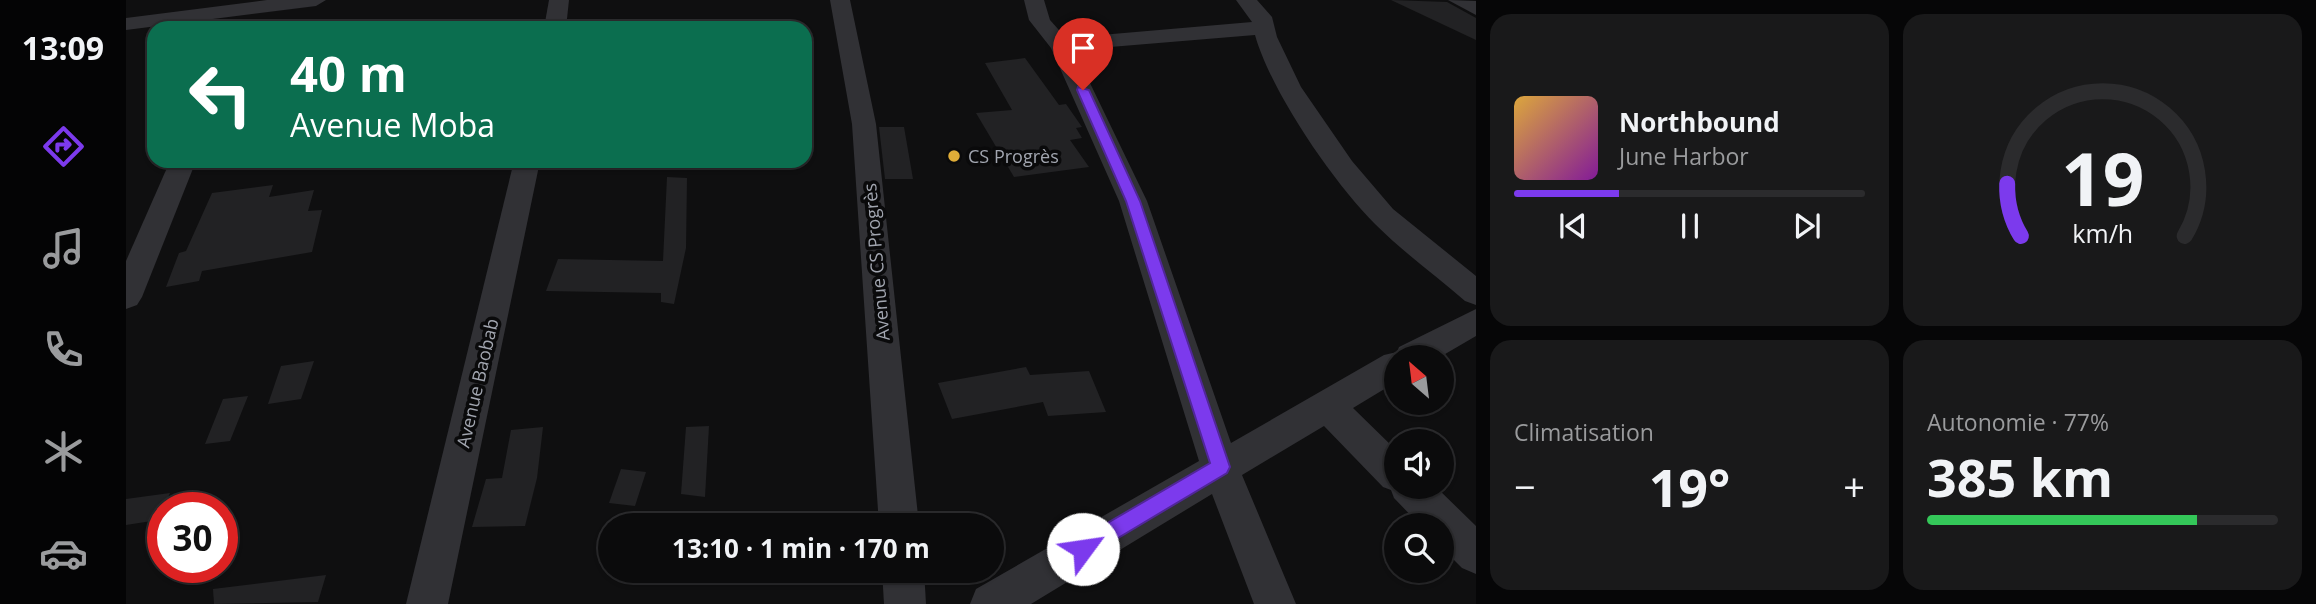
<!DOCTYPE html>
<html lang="fr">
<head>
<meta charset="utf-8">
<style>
	:root { --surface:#0b0b0c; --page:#19191a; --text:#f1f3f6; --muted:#9a9b9d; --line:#2b2b2d; --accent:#7c3aed }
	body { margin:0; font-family:"Open Sans",sans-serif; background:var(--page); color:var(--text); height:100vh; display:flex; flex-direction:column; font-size:26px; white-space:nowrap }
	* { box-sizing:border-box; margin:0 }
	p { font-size:23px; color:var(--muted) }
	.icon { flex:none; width:38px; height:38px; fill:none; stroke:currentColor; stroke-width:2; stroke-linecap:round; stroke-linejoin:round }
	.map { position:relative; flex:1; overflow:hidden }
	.details { display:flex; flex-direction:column; gap:14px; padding:14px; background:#060607; width:840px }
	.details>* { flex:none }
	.banner { position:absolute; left:21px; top:21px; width:665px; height:147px; border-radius:21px; box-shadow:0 2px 5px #0004,0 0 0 2px var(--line); background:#0b6e4f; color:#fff; overflow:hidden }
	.needle { width:46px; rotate:332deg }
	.controls { position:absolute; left:1258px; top:345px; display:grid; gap:14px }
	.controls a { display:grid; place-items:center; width:70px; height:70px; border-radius:50%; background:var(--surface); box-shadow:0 2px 5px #0004,0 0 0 2px var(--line); font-size:35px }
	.speed { position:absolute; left:21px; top:492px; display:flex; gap:14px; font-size:35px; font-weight:700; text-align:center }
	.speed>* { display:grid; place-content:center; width:91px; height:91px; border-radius:50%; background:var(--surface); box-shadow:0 2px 5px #0004,0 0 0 2px var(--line); line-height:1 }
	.speed .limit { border:10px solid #d22; background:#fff; color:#111 }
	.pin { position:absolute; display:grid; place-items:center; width:60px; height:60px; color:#fff; margin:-72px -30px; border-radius:50% 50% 50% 0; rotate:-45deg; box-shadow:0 0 7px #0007 }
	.pin .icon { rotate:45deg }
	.me { position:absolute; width:77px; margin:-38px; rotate:59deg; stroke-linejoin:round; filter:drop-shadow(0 0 5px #0008) }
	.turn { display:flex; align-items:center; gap:24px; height:147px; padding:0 28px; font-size:32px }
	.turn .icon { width:91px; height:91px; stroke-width:2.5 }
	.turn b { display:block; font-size:49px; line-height:60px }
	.big { font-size:52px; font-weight:700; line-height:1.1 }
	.details .tile { flex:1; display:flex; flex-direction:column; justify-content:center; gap:10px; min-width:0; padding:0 24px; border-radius:21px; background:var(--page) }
	.details .dial { align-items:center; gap:0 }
	.dial svg { height:182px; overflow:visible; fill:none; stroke:var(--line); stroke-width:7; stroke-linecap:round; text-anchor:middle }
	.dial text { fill:var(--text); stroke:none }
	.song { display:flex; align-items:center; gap:21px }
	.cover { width:84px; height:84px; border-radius:10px; background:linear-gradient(135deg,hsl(40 70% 55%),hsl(290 70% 35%)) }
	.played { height:7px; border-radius:4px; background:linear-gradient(90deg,var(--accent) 30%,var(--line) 30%) }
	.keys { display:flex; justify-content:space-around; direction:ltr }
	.heat { display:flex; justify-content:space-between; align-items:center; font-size:38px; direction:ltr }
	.charge { height:10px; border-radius:5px; background:linear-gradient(90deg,#34c759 77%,var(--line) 0) }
	.details .tiles { flex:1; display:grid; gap:14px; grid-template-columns:repeat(2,1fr) }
	.trip { position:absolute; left:472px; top:513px; width:406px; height:70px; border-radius:35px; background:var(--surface); box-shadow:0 2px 5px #0004,0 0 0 2px var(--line); font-weight:700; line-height:70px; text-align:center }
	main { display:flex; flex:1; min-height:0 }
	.dock { display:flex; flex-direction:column; width:126px; justify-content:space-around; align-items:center; background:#040405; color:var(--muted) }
	.dock .icon { width:49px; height:49px }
	.dock .active { color:var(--accent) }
	.dock b { font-size:32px; color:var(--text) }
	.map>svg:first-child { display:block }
	.building { fill:#222224 }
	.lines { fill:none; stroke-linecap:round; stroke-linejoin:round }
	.street { fill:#313135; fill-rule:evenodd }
	.route { fill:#7c3aed; stroke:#51269a; stroke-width:2 }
	.poi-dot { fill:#e0ad38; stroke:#0a0a0b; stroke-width:2.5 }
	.labels { text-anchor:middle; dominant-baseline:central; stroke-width:7; stroke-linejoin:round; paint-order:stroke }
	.poi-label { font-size:18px; fill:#a2a6b0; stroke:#0a0a0b; text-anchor:start }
	.street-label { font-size:18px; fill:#a2a6b0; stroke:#0a0a0b }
</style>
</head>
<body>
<main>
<nav class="dock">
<b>13:09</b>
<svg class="icon active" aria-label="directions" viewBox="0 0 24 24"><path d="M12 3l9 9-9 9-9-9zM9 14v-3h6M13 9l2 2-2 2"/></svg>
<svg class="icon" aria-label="music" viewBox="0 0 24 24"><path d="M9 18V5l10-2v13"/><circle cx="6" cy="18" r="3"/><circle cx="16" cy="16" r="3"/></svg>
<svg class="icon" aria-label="phone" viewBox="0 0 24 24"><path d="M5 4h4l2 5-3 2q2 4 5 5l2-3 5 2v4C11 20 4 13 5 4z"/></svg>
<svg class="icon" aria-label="climate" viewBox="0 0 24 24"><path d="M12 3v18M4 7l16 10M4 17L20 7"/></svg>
<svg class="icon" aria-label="car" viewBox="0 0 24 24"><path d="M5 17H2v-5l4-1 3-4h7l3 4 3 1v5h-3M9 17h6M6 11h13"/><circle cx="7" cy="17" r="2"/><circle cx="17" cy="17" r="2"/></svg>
</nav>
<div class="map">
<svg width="1350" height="604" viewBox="0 0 1350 604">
	<rect width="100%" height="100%" fill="#0f0f10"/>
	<g class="building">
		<path d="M1265,0L1321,2L1350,18V40Z"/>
		<path d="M899,58L933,105L940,104L956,127L950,128L956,138L944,140L963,167L888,177L850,113L886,110L859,63Z"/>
		<path d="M753,127H778L787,179H759Z"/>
		<path d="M541,177L561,178L560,248L548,304L535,302V293L420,291L432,259L537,261Z"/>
		<path d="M147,185L143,197L188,190L182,211L196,210L186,252L76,271L73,281L40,287L53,253L60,251L86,193Z"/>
		<path d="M188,361L175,399L142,404L155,366Z"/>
		<path d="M900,367L904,375L963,371L980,412L922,416L917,402L826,419L812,383Z"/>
		<path d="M122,396L104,441L79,444L97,399Z"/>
		<path d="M583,426L579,497L555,494L560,427Z"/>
		<path d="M417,427L411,478L399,526L346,527L360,479L376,478L385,430Z"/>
		<path d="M495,469L520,472L509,506L483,503Z"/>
		<path d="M44,493L32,520L0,525V499Z"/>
		<path d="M200,575L192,602L88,604L87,589Z"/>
	</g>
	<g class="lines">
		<g class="street">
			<path d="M141,0H200L190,6L0,30V18Z"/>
			<path d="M423,0H443L440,28H418Z"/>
			<path d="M704,0H724L750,124L793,525H753L726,124Z"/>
			<path d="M898,0H918L924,20L940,38L1126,22L1110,0H1131L1146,17L1151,37L1175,87L1226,161L1267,209L1350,276V305L1339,301C1309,275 1277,252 1249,224C1207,182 1145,92 1129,35L948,50L1021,201L1105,443L1258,355L1271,352L1273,347L1350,309V336L1314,357H1270V382L1227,408L1270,450V486H1309L1350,526V574L1336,568L1316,548V525H1294L1268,498L1265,490L1257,487L1198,426L1116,475L1170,604H1128L1086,494L905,604H844L850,589L1073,461L993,201L925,48L903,20Z"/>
			<path d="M1322,0L1350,1V15Z"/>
			<path d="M44,161H70L16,297L11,305L0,309V261Z"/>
			<path d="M388,161H414L322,604H280Z"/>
			<path d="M756,570H798L800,604H758Z"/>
		</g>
	</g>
	<path class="route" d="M952,87L963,90L1014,201L1104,467L1101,473L957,559L949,556L946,549L949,542L1084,463L1000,201L951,90Z"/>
	<circle class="poi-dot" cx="828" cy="156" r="7"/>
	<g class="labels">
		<g class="poi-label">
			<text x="842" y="156">CS Progrès</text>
		</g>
		<g class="street-label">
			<text transform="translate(750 262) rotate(-95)">Avenue CS Progrès</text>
			<text transform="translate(351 383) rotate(-77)">Avenue Baobab</text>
		</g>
	</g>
</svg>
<div class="controls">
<a><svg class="needle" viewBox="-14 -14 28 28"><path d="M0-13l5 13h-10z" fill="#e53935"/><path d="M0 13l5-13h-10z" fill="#9a9b9d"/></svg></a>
<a><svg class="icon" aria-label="sound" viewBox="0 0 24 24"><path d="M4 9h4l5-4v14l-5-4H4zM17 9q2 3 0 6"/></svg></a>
<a><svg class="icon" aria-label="search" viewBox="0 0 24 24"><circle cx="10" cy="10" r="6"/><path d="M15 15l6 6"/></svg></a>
</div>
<div class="speed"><div class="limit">30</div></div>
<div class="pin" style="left:957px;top:90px;background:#d93025"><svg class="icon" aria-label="arrive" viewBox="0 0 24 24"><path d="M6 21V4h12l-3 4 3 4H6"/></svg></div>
<svg class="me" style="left:957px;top:549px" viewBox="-20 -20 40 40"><circle r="19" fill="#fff"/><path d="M0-13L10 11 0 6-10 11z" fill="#7c3aed"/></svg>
<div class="trip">13:10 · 1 min · 170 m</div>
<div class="banner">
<div class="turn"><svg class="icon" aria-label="left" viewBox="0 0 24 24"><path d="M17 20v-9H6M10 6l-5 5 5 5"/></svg><div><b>40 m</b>Avenue Moba</div></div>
</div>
</div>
<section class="details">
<div class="tiles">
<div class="tile">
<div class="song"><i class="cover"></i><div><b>Northbound</b><p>June Harbor</p></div></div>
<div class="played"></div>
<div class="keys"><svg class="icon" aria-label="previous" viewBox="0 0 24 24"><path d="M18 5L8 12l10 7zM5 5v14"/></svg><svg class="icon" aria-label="pause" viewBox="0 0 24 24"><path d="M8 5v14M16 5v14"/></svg><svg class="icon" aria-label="next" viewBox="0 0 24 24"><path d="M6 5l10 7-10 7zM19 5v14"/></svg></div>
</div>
<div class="tile dial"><svg viewBox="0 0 100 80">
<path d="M14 69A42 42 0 1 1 86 69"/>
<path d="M14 69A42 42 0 0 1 8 46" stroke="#7c3aed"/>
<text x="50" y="56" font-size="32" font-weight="700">19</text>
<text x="50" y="72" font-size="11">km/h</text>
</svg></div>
<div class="tile"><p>Climatisation</p>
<div class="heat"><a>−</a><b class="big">19°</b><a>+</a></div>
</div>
<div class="tile"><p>Autonomie · 77%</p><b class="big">385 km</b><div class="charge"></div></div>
</div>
</section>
</main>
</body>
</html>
